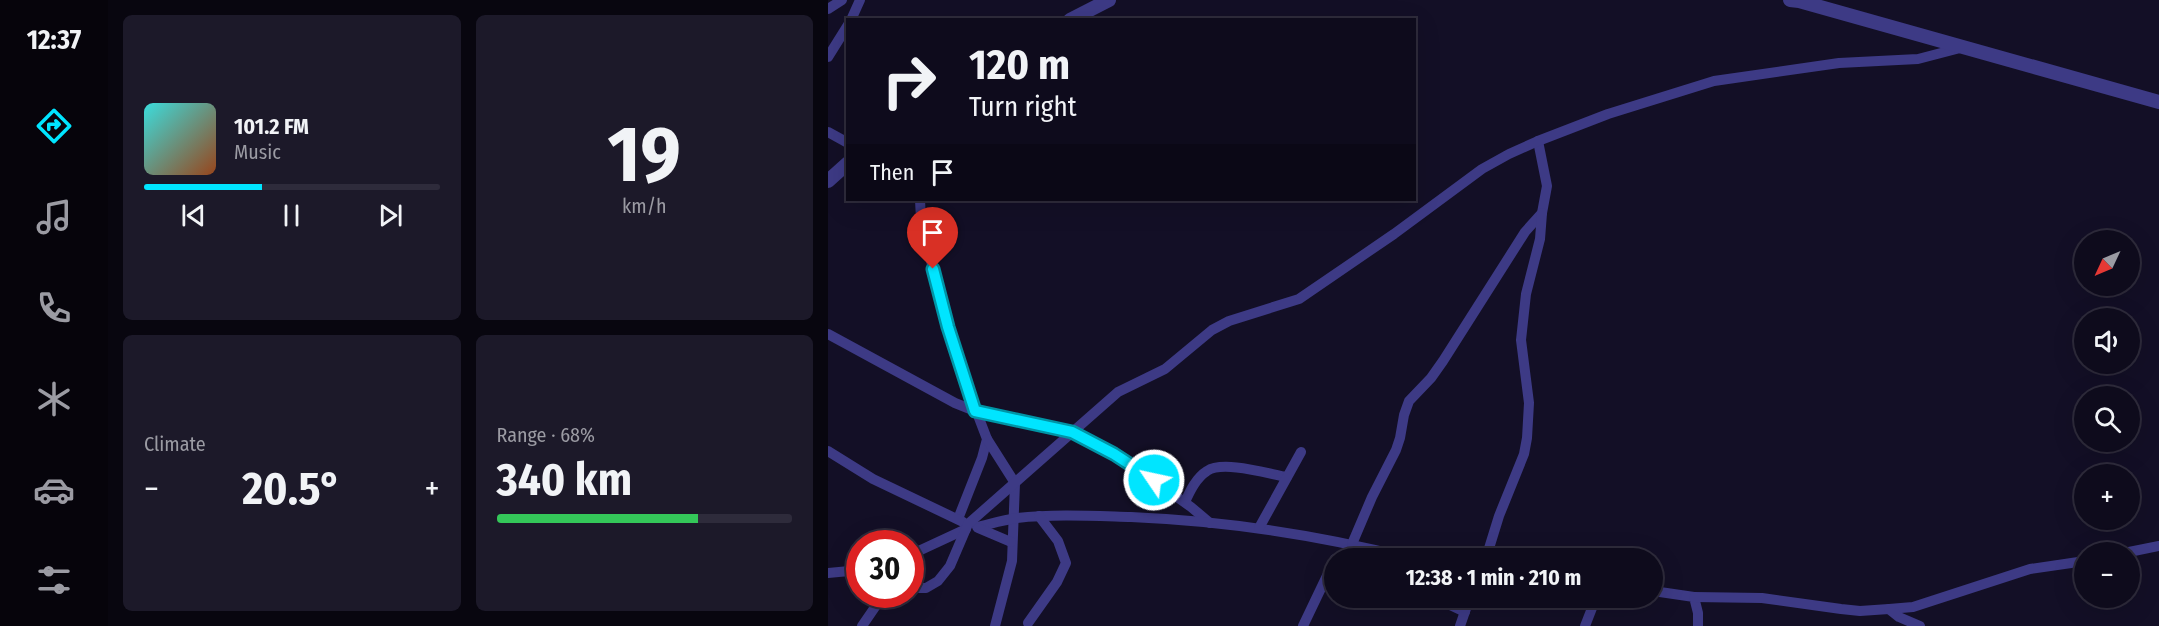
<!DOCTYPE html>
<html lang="en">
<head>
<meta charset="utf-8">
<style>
	:root { --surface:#0e0b1c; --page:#1c1929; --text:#f1f3f6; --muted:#9b9ba3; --line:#2e2b3b; --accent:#00e5ff }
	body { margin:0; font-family:"Fira Sans Condensed",sans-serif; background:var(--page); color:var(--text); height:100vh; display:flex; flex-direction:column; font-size:22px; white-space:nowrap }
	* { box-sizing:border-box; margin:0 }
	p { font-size:20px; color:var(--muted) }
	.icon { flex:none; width:33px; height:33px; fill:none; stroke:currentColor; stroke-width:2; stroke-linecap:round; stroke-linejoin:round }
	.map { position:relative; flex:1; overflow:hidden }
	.details { display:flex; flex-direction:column; gap:15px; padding:15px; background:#08060f; width:720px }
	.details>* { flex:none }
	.hud { position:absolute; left:18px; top:18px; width:570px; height:183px; border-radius:0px; box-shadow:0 6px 24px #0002,0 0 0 2px var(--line); background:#0e0b1c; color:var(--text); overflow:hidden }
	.needle { width:39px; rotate:226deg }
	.tools { position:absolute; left:1246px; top:230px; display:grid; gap:12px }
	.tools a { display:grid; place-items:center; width:66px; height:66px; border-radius:50%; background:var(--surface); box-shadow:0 6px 24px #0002,0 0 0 2px var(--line); font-size:30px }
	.speed { position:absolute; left:18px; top:530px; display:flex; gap:12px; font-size:30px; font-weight:700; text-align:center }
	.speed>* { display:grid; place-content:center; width:78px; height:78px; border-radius:50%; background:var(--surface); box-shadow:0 6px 24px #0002,0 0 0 2px var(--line); line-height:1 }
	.speed .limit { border:9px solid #d22; background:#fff; color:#111 }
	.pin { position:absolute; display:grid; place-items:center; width:51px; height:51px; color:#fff; margin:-62px -26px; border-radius:50% 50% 50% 0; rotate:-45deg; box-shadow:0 0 6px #0007 }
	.pin .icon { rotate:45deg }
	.me { position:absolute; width:66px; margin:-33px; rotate:304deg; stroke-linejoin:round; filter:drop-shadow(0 0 4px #0008) }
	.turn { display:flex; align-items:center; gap:21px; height:126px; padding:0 24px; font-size:27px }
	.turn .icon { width:78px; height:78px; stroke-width:2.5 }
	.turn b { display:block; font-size:42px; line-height:51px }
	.then { display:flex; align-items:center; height:57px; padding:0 24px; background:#0003; gap:12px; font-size:22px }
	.big { font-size:45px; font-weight:700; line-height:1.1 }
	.details .widget { flex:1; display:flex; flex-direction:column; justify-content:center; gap:9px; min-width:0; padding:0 21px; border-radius:9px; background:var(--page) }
	.details .dial { align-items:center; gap:0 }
	.dial b { font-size:78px; line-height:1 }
	.song { display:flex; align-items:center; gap:18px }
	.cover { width:72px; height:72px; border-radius:9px; background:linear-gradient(135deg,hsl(180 70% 55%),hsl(20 70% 35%)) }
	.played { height:6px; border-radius:3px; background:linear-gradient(90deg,var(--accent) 40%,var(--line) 40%) }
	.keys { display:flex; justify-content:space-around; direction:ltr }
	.heat { display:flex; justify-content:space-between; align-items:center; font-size:33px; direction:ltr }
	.charge { height:9px; border-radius:4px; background:linear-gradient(90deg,#34c759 68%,var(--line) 0) }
	.details .tiles { flex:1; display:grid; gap:15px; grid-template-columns:repeat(2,1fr) }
	.trip { position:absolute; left:496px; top:548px; width:339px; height:60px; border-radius:30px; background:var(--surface); box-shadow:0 6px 24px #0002,0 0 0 2px var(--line); font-weight:700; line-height:60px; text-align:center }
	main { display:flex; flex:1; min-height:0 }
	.tab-bar { display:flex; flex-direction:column; width:108px; justify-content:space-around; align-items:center; background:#06040b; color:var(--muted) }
	.tab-bar .icon { width:42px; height:42px }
	.tab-bar .on { color:var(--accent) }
	.tab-bar b { font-size:27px; color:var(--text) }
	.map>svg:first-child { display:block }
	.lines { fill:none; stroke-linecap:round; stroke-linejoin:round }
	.minor { stroke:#3d3a85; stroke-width:10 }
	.tertiary { stroke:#3d3a85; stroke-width:14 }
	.route-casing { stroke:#0095a6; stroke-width:15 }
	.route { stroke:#00e5ff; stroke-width:10 }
</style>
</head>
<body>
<main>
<nav class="tab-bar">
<b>12:37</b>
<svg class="icon on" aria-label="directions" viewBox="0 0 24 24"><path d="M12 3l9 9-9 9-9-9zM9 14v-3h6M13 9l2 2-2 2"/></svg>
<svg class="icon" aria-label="music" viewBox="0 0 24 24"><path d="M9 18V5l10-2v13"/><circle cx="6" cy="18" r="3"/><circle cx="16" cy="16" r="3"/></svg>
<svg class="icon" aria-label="phone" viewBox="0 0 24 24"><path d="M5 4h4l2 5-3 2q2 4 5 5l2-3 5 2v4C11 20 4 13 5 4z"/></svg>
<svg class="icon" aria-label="climate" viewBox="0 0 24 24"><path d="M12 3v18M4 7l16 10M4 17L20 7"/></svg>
<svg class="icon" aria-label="car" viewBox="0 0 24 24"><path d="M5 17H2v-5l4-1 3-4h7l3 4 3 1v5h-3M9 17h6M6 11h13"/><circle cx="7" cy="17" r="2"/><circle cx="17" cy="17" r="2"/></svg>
<svg class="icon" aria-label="filters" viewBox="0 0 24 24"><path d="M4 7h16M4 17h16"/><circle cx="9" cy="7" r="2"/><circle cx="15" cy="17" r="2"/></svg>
</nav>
<section class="details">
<div class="tiles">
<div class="widget">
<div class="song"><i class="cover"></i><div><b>101.2 FM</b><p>Music</p></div></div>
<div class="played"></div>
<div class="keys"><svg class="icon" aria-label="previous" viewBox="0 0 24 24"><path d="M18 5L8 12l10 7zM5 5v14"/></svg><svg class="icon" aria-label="pause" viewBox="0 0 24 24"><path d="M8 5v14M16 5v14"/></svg><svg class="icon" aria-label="next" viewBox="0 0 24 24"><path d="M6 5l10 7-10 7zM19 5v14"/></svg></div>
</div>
<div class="widget dial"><b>19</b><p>km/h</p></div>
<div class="widget"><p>Climate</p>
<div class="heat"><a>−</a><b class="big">20.5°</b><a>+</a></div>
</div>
<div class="widget"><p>Range · 68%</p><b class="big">340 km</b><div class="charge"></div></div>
</div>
</section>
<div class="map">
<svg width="1331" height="626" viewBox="0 0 1331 626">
	<rect width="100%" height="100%" fill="#130f26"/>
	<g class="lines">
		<g class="minor">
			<path d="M0,9L14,0"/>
			<path d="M23,20L32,0"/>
			<path d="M0,57L20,25"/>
			<path d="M0,132L20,143"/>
			<path d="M92,200L93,219L110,290L138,384L159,439L154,458L130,519"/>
			<path d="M0,334L127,403L147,411L244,432L310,469L363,507L382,523"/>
			<path d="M159,439L187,483L184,561L167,626"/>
			<path d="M0,451L45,479L135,522"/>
			<path d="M357,502C362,491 368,478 379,471C395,460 441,474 459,477"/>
			<path d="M149,527C162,524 175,520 189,518C226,514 265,516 303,517C397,521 490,535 581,558"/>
			<path d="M150,528L183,542"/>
			<path d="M431,528L473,452"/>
			<path d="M524,544L544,497L568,450L572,438L576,415L581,401L603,378L615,361L697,232L714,213L719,186L710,141"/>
			<path d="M1301,552L1331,546"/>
			<path d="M82,555L138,529"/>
			<path d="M658,558L671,516L696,454L699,438L701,403L693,340L698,294L712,239L714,213"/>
			<path d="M0,573L32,570"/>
			<path d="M82,588H98L110,581L122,566L140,524L290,392L337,369L384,330L401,321L471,299L566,234L654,169L681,154L710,141L780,114L886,81L1011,63L1090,59L1136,47"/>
			<path d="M825,591L866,597L870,613V626"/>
			<path d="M866,597L934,598L1013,609L1032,611L1061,609L1085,607L1202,569L1257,561"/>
			<path d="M607,598L637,612"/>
			<path d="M1061,609L1071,617L1092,626"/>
			<path d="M200,623L229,582L238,563L230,541L211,516"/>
			<path d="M34,626L56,594"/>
			<path d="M475,626L507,559"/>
			<path d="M632,626L642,597"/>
			<path d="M757,626L766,603L764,597"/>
		</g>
		<g class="tertiary">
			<path d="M962,0L971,1L1331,102"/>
			<path d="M242,20L281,0"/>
			<path d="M0,181L20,163"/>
		</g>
	</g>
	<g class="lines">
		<g class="route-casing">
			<path id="route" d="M105,269L120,327L147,411L244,432L286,454L326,480"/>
		</g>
		<use href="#route" class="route"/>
	</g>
</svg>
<div class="tools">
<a><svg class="needle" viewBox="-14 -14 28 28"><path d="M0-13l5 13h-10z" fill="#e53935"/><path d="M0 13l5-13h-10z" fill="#9b9ba3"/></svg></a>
<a><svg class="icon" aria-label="sound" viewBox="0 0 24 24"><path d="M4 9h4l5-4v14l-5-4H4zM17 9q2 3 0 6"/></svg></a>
<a><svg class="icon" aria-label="search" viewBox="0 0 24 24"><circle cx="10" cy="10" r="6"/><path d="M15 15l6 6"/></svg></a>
<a>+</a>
<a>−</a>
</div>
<div class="speed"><div class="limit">30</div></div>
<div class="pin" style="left:105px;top:269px;background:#d93025"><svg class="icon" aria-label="arrive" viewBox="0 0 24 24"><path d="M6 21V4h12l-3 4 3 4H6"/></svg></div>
<svg class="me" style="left:326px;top:480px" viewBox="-20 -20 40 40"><circle r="17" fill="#00e5ff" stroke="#fff" stroke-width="3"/><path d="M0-11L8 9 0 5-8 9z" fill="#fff"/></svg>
<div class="trip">12:38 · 1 min · 210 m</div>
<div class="hud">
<div class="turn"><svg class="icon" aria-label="right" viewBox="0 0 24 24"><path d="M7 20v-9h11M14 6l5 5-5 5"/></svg><div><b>120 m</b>Turn right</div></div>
<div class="then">Then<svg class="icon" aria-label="arrive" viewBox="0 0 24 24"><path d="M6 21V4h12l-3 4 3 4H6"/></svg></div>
</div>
</div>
</main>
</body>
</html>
